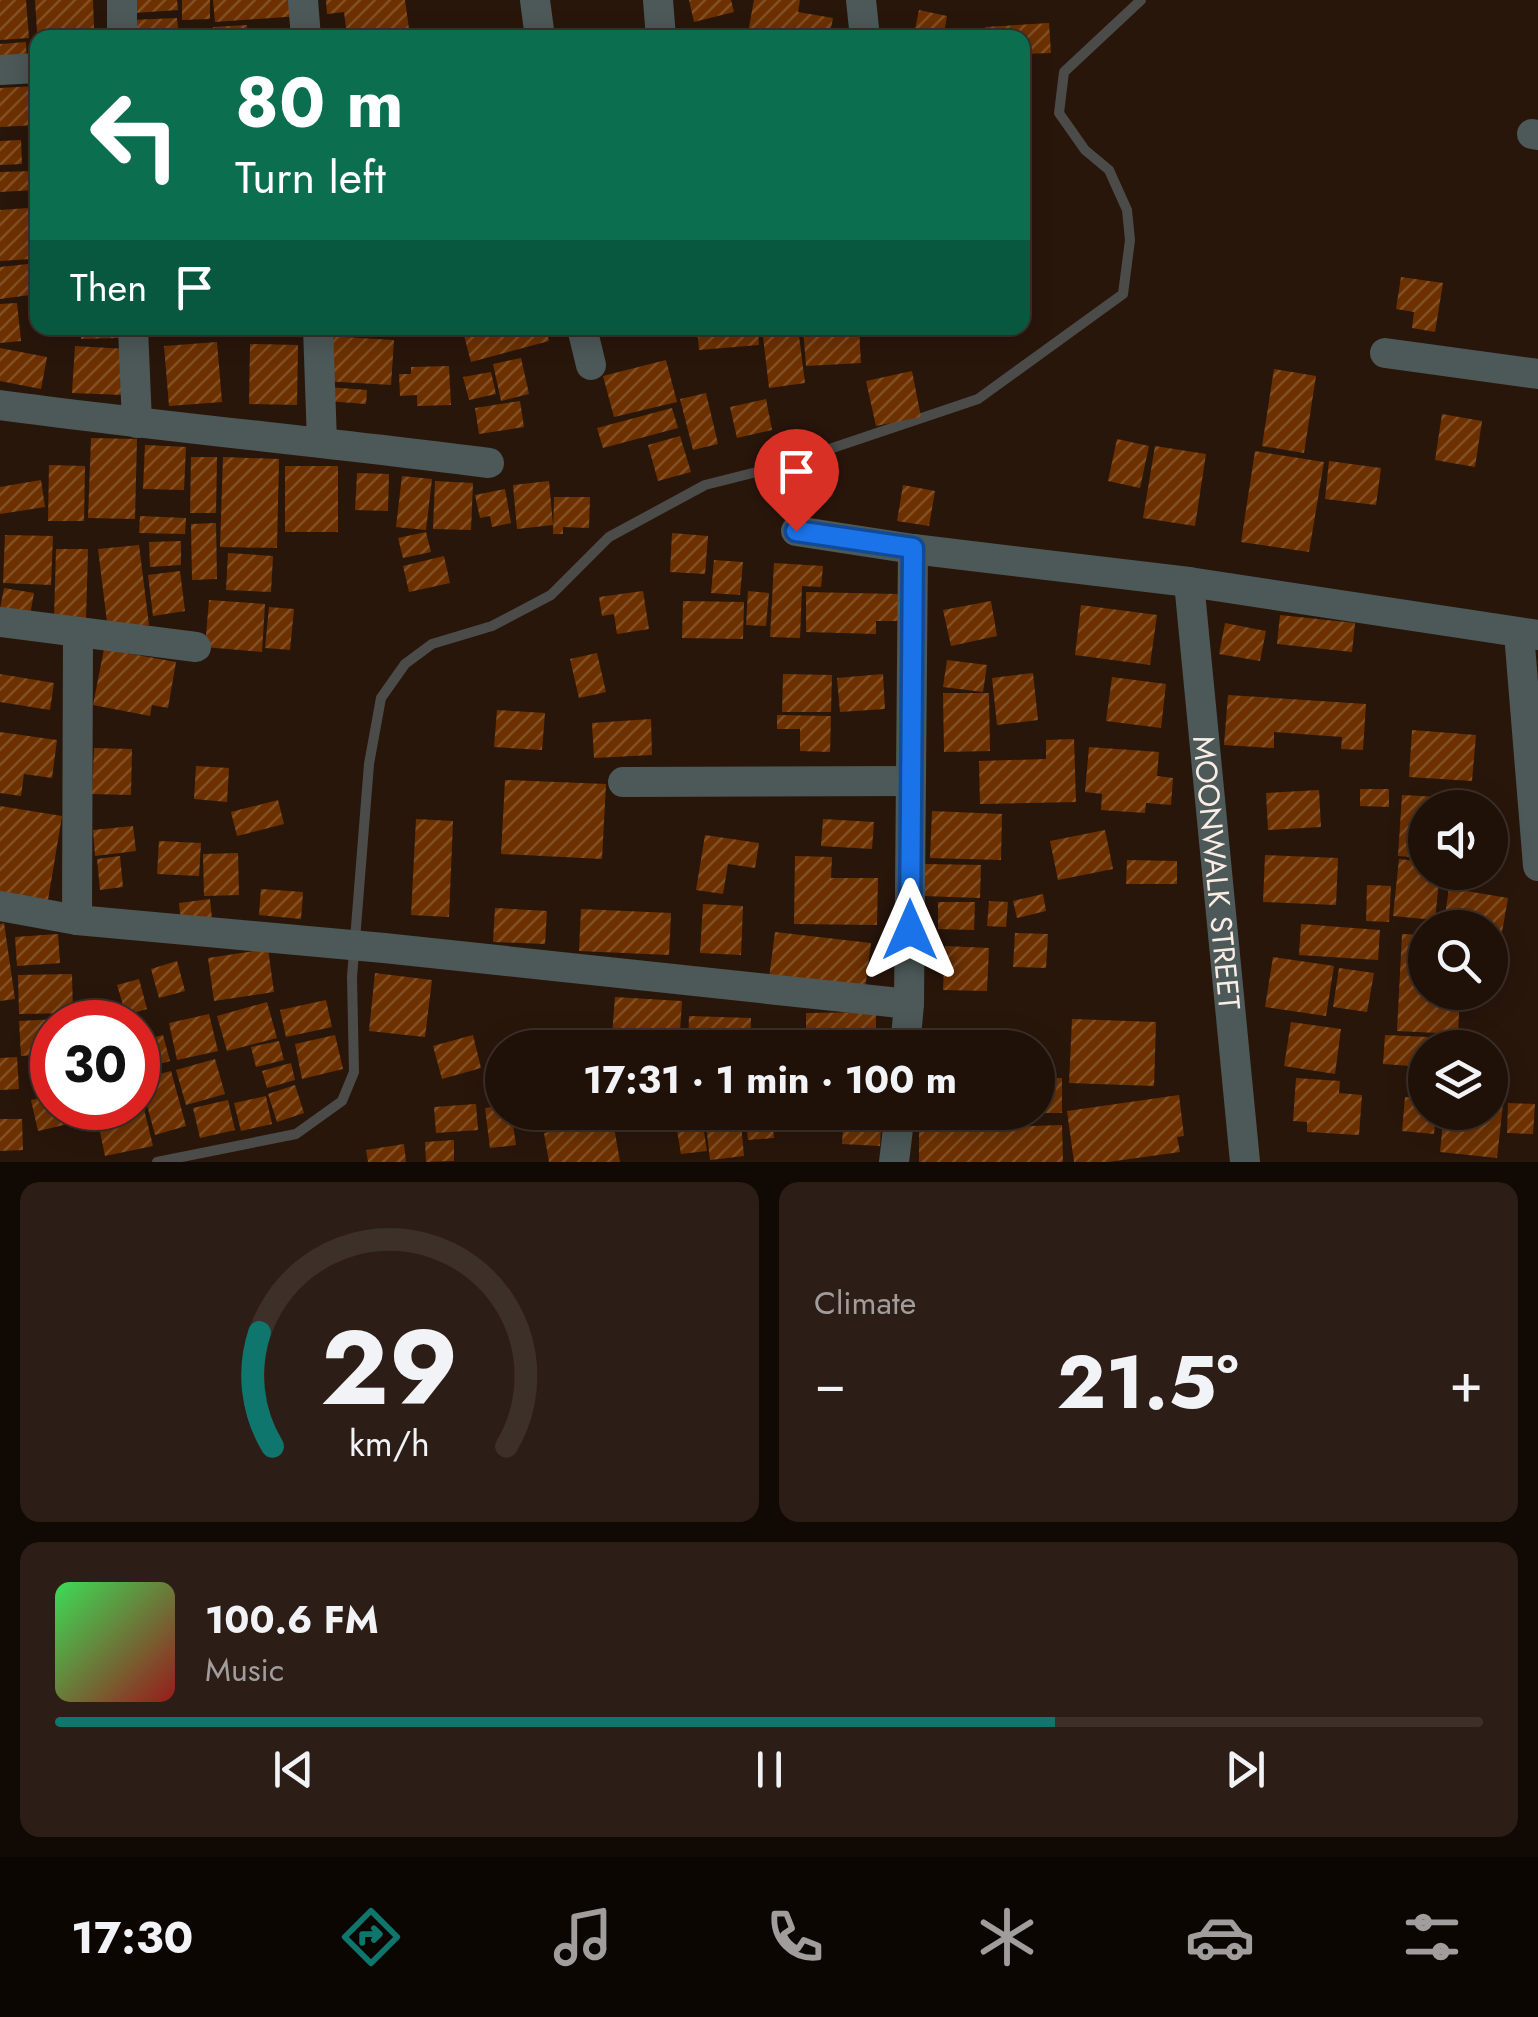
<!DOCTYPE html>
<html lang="en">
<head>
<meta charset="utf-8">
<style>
	:root { --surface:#1f1008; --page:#2c1e16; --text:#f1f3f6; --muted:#a19d9c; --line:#3c3029; --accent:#0f766e }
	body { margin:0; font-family:Jost,sans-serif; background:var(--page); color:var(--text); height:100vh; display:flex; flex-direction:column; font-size:38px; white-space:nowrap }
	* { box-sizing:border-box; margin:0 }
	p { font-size:32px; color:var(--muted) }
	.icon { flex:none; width:55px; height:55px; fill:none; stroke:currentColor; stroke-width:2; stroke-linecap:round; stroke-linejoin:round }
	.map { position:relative; height:1162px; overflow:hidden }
	.sheet { display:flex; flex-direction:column; gap:20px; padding:20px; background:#110904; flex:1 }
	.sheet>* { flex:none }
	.top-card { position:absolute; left:30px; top:30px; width:1000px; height:305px; border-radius:20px; box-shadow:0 5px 25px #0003,0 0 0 2px var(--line); background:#0b6e4f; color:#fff; overflow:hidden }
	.tools { position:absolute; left:1408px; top:790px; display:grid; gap:20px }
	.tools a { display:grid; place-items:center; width:100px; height:100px; border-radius:50%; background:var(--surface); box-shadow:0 5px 25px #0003,0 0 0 2px var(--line); font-size:50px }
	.speed { position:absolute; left:30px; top:1000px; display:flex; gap:20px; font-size:50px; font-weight:700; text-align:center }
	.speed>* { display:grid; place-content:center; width:130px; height:130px; border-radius:50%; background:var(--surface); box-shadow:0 5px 25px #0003,0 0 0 2px var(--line); line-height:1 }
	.speed .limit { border:15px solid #d22; background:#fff; color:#111 }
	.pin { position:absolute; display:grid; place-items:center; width:85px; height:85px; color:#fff; margin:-102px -42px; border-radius:50% 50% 50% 0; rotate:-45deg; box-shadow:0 0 10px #0007 }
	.pin .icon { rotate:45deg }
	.me { position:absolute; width:110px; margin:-55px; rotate:0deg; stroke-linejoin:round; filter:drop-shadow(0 0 8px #0008) }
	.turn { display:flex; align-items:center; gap:35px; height:210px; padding:0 40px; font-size:45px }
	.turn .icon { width:130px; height:130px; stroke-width:2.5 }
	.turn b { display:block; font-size:70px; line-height:85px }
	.then { display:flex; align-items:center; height:95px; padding:0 40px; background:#0003; gap:20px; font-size:38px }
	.big { font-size:75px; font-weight:700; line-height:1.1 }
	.sheet .tile { flex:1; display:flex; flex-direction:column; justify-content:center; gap:15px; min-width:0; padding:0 35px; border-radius:20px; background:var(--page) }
	.sheet .dial { align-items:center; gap:0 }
	.dial svg { height:260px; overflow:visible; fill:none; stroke:var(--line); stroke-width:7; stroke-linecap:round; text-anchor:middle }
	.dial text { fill:var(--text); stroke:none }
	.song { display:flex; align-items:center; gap:30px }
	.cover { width:120px; height:120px; border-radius:15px; background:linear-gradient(135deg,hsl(130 70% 55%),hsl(0 70% 35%)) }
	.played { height:10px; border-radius:5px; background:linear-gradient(90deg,var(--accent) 70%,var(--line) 70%) }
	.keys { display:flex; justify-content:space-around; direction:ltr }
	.heat { display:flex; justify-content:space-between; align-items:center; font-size:55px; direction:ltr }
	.sheet .tiles { flex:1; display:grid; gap:20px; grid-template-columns:1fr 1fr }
	.tile:last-child { grid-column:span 2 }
	.trip { position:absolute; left:485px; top:1030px; width:570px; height:100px; border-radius:50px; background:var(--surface); box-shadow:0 5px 25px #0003,0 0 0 2px var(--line); font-weight:700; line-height:100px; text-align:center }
	.dock { display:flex; height:160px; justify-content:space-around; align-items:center; background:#0c0603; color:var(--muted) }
	.dock .icon { width:70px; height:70px }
	.dock .selected { color:var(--accent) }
	.dock b { font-size:45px; color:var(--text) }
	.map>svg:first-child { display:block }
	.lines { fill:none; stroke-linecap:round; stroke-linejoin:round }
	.stream { stroke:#4b4c49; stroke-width:10 }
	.building { fill:url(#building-hatch) }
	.street { stroke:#4c5958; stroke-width:30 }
	.route-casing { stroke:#114b97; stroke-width:25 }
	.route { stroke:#1a73e8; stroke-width:18 }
	.labels { text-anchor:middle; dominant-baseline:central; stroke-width:10; stroke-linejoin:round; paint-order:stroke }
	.street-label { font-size:30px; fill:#faede5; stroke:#29160b }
</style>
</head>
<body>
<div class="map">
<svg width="1538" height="1162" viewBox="0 0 1538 1162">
	<defs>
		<pattern id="building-hatch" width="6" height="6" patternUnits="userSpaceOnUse" patternTransform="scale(2.5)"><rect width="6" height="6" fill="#6d3100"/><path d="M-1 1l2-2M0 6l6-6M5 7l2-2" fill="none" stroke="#834f25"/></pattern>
	</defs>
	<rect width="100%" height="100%" fill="#29160b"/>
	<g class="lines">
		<path class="stream" d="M157,1162L296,1134L342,1101L354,1072L352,977L369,764L381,698L405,664L432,644L492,626L551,595L609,537L705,485L776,467L978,399L1123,294L1130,240L1127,210L1109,170L1085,150L1059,113L1064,72L1141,0"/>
	</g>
	<g class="building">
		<path d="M0,0H26L29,38L0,40Z"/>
		<path d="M35,0H93L94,28L37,32Z"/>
		<path d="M134,0H177L178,10L134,13Z"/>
		<path d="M182,0H210V19L182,20Z"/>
		<path d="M213,0H298L300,16L215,22Z"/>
		<path d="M326,0H405L409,29L347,36L344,12L327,14Z"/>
		<path d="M689,0H731L734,12L694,22Z"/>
		<path d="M754,0H800L798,12L833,18L829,38H747Z"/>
		<path d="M919,10L947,16L943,38L914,34Z"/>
		<path d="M177,18L179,38H132L131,20Z"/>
		<path d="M1049,23L1051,53L1022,54V38H986L985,27Z"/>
		<path d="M247,25V38H214L213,27Z"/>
		<path d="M26,42L27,64L0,66V44Z"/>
		<path d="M35,86L37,125L0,127V88Z"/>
		<path d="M21,140L22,164L0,165V141Z"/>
		<path d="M34,171L35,190L0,192V172Z"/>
		<path d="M28,208L31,259L0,261V210Z"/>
		<path d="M37,263L38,294L0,299V267Z"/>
		<path d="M1401,277L1443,283L1435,332L1412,328L1414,312L1396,309Z"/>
		<path d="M17,303L21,341L0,343V304Z"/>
		<path d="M81,328H122V338L81,339Z"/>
		<path d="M462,328H546L549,341L471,362Z"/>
		<path d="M697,328H758L759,345L699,350Z"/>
		<path d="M762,328H798L805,383L769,388Z"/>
		<path d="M803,328H859L861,363L806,366Z"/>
		<path d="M327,336L394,340L391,385L324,381Z"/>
		<path d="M217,342L222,402L169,406L164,346Z"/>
		<path d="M250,344L298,345L297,405L249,404Z"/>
		<path d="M75,346L127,349L124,395L72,393Z"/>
		<path d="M0,348L47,357L41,389L0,381Z"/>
		<path d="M521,358L529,394L501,401L493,364Z"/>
		<path d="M666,360L677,402L614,417L603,376Z"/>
		<path d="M449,366L451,405L417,406V395L400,396L399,374H411V367Z"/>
		<path d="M1274,369L1316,376L1304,453L1262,446Z"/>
		<path d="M912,371L921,417L876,426L866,381Z"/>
		<path d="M491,372L496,394L469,400L463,377Z"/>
		<path d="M328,387L367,390L366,404L326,401Z"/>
		<path d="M706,393L718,444L693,450L680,399Z"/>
		<path d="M766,399L772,430L737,438L730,407Z"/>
		<path d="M520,401L524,427L479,434L475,408Z"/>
		<path d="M672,408L678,428L603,448L597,428Z"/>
		<path d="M1442,414L1482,421L1475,467L1435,460Z"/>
		<path d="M680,436L691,472L658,481L648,445Z"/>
		<path d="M91,438L137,439L135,519L88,518Z"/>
		<path d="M1117,439L1149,446L1140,488L1108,481Z"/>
		<path d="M145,445L186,447L184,490L143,489Z"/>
		<path d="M1155,446L1206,454L1195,526L1143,518Z"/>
		<path d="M1255,451L1324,462L1309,552L1241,542Z"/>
		<path d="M191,457H217L216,513H190Z"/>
		<path d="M223,457L279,459L277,548L220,547Z"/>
		<path d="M1329,461L1381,468L1376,505L1325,499Z"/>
		<path d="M49,465L85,466L84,521H48Z"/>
		<rect x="285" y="466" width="53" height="66"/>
		<path d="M357,473L389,474L388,511L355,510Z"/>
		<path d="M402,476L432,479L426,530L396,527Z"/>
		<path d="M41,480L45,507L0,514V487Z"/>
		<path d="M435,481L473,483L471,530L433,529Z"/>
		<path d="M549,481L553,525L517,529L513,485Z"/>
		<path d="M903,485L935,491L929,526L897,521Z"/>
		<path d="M505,489L511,523L492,527L490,516L480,518L475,495Z"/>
		<path d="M554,497H590L589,528L563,527V534H553Z"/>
		<path d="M140,516L186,518L185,534L139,533Z"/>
		<path d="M216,523L217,579L192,580L191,524Z"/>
		<path d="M426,532L431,552L403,558L398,538Z"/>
		<path d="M672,533L708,536L705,574L670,572Z"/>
		<path d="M5,535L53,536L51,585L3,583Z"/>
		<path d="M181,541V565L150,567L149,542Z"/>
		<path d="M139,545L149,625L108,630L98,549Z"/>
		<path d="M56,549H88L86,619H54Z"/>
		<path d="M228,553L273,556L271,592L226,590Z"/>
		<path d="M444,556L450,583L409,592L403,566Z"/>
		<path d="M714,560L743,562L740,595L711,593Z"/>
		<path d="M774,563L823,566L821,587L802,586L800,638L770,637Z"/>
		<path d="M180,571L185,611L153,616L148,575Z"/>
		<path d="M4,588L34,593L30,615L0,609Z"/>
		<path d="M643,591L649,629L617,634L614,614L602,616L599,597Z"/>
		<path d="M748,591L769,593L766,626L746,625Z"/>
		<path d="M806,592L898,594V621H876V634L806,632Z"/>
		<path d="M209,600L265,604L262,652L205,647Z"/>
		<path d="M683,601L744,602L743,639L682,638Z"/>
		<path d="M991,601L997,636L951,646L943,610Z"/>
		<path d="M1081,605L1157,615L1150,665L1075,655Z"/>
		<path d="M269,607L294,609L290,650L265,648Z"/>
		<path d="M1280,615L1355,623L1352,652L1277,644Z"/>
		<path d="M1225,623L1266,631L1260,661L1219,654Z"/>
		<path d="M104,649L176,662L168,708L152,705L150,716L93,705Z"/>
		<path d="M597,653L606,692L579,698L570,659Z"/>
		<path d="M947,660L987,665L983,692L943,687Z"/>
		<path d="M1033,673L1038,720L997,725L992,678Z"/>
		<path d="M0,674L54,683L50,710L0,702Z"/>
		<path d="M783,674L832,675L831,712H782Z"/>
		<path d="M883,674L885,709L840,712L837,678Z"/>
		<path d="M1112,677L1166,684L1161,728L1106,721Z"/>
		<path d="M943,693H989L990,751L944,752Z"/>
		<path d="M1228,695L1366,704L1363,750L1341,749L1342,737L1274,732V748L1224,745Z"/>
		<path d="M497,710L545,713L542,750L494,747Z"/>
		<path d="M777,715L831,716L830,752L800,751V729H777Z"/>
		<path d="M651,719L652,755L594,758L592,723Z"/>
		<path d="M1412,730L1476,735L1472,781L1409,777Z"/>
		<path d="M0,732L57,740L52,778L24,774L21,796L0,793Z"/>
		<path d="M1074,739L1076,802L980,804L979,761L1046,759V740Z"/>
		<path d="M1089,747L1159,752L1157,776L1173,778L1171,805L1146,803L1145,813L1101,810L1102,794L1085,792Z"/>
		<path d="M94,748L132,749L131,795L92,794Z"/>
		<path d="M196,766L229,768L227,802L194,799Z"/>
		<path d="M505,780L606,784L602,859L501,854Z"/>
		<path d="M1360,789H1389V807L1360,806Z"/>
		<path d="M1319,790L1321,827L1268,830L1266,793Z"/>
		<path d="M1402,795L1457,798L1456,808H1425V858L1398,856Z"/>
		<path d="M278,800L284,824L237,836L231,812Z"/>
		<path d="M0,806L62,816L48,900L0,893Z"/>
		<path d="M932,811L1002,814L1001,860L930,858Z"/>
		<path d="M416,819L453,821L449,917L411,915Z"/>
		<path d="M823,819L874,822L872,849L821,846Z"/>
		<path d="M133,826L136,851L95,856L93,830Z"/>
		<path d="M1105,830L1113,869L1058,880L1050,841Z"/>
		<path d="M705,835L759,843L755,868L728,864L723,894L696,890Z"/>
		<path d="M159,841L201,843L199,876L157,874Z"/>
		<path d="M238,853L239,895L204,896L203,854Z"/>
		<path d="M1265,855L1338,858L1336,905L1263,902Z"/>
		<path d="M120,856L123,887L100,890L97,859Z"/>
		<path d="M795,856L832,857L831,878H878L877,925L794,924Z"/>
		<path d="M1399,859L1425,862V872H1440L1435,920L1393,916Z"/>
		<path d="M1127,860L1177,861V884H1126Z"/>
		<path d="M924,864L981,865L980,898L923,896Z"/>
		<path d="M1367,885L1391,886L1389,922L1366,921Z"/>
		<path d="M1449,888L1508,898L1501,938L1490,936V928H1443Z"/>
		<path d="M261,889L303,892L301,919L259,915Z"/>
		<path d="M1043,894L1046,911L1017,918L1013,901Z"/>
		<path d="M210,899L212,919L181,923L179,903Z"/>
		<path d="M989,901L1008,902L1006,927L987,926Z"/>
		<path d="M938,902H975L974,930L938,929Z"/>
		<path d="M703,904L743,906L741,955L700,953Z"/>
		<path d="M495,908L547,911L545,944L493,942Z"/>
		<path d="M581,909L671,913L669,955L579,951Z"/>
		<path d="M4,923L15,999L0,1001V924Z"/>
		<path d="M1301,924L1380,930L1378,960L1299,955Z"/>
		<path d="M775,932L871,943L865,989L769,978Z"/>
		<path d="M1015,933L1048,934L1046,968L1013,967Z"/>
		<path d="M58,934L60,963L17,966L15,937Z"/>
		<path d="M1402,934L1425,935V992H1460L1458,1034L1397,1031Z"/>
		<path d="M945,946L989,948L987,991L943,990Z"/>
		<path d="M268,949L274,992L214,1001L208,958Z"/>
		<path d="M1273,957L1334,966L1326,1016L1265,1007Z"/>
		<path d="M177,961L185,991L159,998L151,969Z"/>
		<path d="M1339,968L1374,973L1367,1012L1333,1007Z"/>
		<path d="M375,973L432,980L425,1037L369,1031Z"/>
		<path d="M72,974L73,1013L19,1014L18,975Z"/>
		<path d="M139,979L147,1009L126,1015L117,985Z"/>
		<path d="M615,997L682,1001L679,1048H611Z"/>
		<path d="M326,1000L332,1027L286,1037L280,1010Z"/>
		<path d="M267,1002L277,1038L227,1051L217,1016Z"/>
		<path d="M876,1012V1048H806V1013Z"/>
		<path d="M209,1014L218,1051L177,1060L169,1023Z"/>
		<path d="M689,1016L751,1018L750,1048H688Z"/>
		<path d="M58,1019V1022H52V1054L21,1056L19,1021Z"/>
		<path d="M1072,1019L1156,1022L1154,1086L1069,1083Z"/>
		<path d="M1291,1022L1341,1029L1335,1074L1284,1066Z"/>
		<path d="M593,1032L595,1048H563L562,1037Z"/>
		<path d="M163,1035L170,1061L138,1070V1042Z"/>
		<path d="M335,1035L343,1069L302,1079L295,1044Z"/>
		<path d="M473,1035L481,1068L442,1079L433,1046Z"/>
		<path d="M1385,1035L1428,1037L1425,1067L1383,1064Z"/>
		<path d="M279,1041L284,1060L256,1067L251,1047Z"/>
		<path d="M17,1057L19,1089L0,1090V1058Z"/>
		<path d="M215,1059L225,1094L186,1105L176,1070Z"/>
		<path d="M291,1063L295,1080L267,1088L262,1071Z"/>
		<path d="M171,1071L186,1126L155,1135L140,1079Z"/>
		<rect x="1038" y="1078" width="24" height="35"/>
		<path d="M1296,1078L1340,1081L1339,1093L1362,1095L1359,1135L1307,1132V1122L1293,1121Z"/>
		<path d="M138,1084L153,1146L105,1156L95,1108H138Z"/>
		<path d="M295,1085L304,1113L277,1122L268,1094Z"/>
		<path d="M52,1095V1108H87L90,1119L38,1131L31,1100Z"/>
		<path d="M1179,1095L1184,1136L1177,1137L1180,1152L1108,1162H1074L1067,1111Z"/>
		<path d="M266,1096L272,1124L241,1131L234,1103Z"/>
		<path d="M1405,1097L1425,1099V1112H1436L1434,1134L1402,1131Z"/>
		<path d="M228,1100L235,1130L200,1138L193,1108Z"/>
		<path d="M1490,1102L1503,1104L1497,1158L1440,1152L1444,1112H1490Z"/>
		<path d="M1508,1103L1535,1104L1533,1134L1507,1133Z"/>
		<path d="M476,1104L478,1130L436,1133L434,1107Z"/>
		<path d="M502,1105V1112H511L516,1145L490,1148L485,1108Z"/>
		<path d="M674,1112H701L707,1151L681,1154Z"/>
		<path d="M740,1112L744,1156L710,1160L705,1116Z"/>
		<path d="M745,1112H772L774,1138L748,1140Z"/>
		<path d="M844,1112H882L880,1146L842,1144Z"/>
		<path d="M0,1119H22L23,1150L0,1151Z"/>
		<path d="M613,1121L620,1162H549L544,1133Z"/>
		<path d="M1062,1125L1063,1162H919V1130Z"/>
		<path d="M454,1140V1161L426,1162L425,1142Z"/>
		<path d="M404,1144L406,1162H368L366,1150Z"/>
	</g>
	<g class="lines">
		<g class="street">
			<path d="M303,0L306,38"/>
			<path d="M535,0L540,38"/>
			<path d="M658,0L661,38"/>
			<path d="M861,0L865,38"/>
			<path d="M122,38V0"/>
			<path d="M0,70L38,68"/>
			<path d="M1532,134L1538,135"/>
			<path d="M133,328L137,423"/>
			<path d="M318,328L322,442"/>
			<path d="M582,328L591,365"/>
			<path d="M1385,353L1538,374"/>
			<path d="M0,405C163,427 326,442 489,463"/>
			<path d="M796,531L913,549L1189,582L1538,635"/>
			<path id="s1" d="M1189,582L1245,1162"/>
			<path d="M0,622L196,647"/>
			<path d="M1519,633L1538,866"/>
			<path d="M623,782L911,781"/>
			<path d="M0,906L77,920L384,948L909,1004"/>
			<path d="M77,920L78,634"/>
			<path d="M905,1048L909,1004L913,549"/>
			<path d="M894,1162L900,1112"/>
		</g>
	</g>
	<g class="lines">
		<g class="route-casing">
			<path id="route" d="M796,531L913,548L910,930"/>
		</g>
		<use href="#route" class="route"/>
	</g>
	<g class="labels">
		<g class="street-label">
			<text stroke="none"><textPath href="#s1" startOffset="292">MOONWALK STREET</textPath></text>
		</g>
	</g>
</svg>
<div class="tools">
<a><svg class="icon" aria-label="sound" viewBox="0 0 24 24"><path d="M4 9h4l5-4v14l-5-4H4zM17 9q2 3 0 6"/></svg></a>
<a><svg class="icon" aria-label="search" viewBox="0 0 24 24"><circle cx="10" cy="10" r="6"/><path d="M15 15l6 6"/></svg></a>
<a><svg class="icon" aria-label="layers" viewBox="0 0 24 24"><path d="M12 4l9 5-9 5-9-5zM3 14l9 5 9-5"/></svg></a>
</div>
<div class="speed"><div class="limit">30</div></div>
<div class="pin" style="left:796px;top:531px;background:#d93025"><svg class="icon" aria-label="arrive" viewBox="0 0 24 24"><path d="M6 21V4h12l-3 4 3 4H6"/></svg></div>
<svg class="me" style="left:910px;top:930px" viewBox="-20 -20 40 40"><path d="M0-17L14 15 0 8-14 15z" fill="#1a73e8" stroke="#fff" stroke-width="4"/></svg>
<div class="trip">17:31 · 1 min · 100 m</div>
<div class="top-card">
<div class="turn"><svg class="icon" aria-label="left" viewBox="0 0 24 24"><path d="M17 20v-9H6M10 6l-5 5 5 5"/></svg><div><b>80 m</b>Turn left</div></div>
<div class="then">Then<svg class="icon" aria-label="arrive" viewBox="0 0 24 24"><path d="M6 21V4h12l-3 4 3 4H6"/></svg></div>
</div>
</div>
<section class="sheet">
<div class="tiles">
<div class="tile dial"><svg viewBox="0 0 100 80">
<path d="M14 69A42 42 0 1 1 86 69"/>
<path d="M14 69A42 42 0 0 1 10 34" stroke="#0f766e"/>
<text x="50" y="56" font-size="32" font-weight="700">29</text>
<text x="50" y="72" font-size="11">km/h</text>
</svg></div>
<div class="tile"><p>Climate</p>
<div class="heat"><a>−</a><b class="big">21.5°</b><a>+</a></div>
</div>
<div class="tile">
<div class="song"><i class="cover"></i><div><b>100.6 FM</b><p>Music</p></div></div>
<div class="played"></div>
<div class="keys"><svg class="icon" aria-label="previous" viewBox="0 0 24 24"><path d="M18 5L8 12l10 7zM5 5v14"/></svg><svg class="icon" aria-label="pause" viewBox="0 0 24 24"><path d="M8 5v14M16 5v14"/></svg><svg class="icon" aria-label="next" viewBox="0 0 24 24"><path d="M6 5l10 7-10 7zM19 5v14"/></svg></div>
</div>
</div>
</section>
<nav class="dock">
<b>17:30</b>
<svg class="icon selected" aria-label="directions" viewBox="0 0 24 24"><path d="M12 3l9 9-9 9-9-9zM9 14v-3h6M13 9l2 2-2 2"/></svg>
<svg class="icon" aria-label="music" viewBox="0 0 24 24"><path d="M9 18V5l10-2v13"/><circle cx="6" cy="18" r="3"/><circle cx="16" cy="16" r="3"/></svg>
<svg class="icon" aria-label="phone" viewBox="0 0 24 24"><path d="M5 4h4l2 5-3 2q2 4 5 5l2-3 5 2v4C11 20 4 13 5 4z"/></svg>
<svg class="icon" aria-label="climate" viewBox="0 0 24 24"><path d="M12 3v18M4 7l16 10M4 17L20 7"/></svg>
<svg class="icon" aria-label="car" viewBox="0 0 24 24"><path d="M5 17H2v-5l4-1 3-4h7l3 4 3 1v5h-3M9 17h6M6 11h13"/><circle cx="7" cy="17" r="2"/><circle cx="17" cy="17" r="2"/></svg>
<svg class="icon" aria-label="filters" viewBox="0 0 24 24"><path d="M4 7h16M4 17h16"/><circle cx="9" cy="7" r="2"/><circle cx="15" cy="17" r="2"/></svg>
</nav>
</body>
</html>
